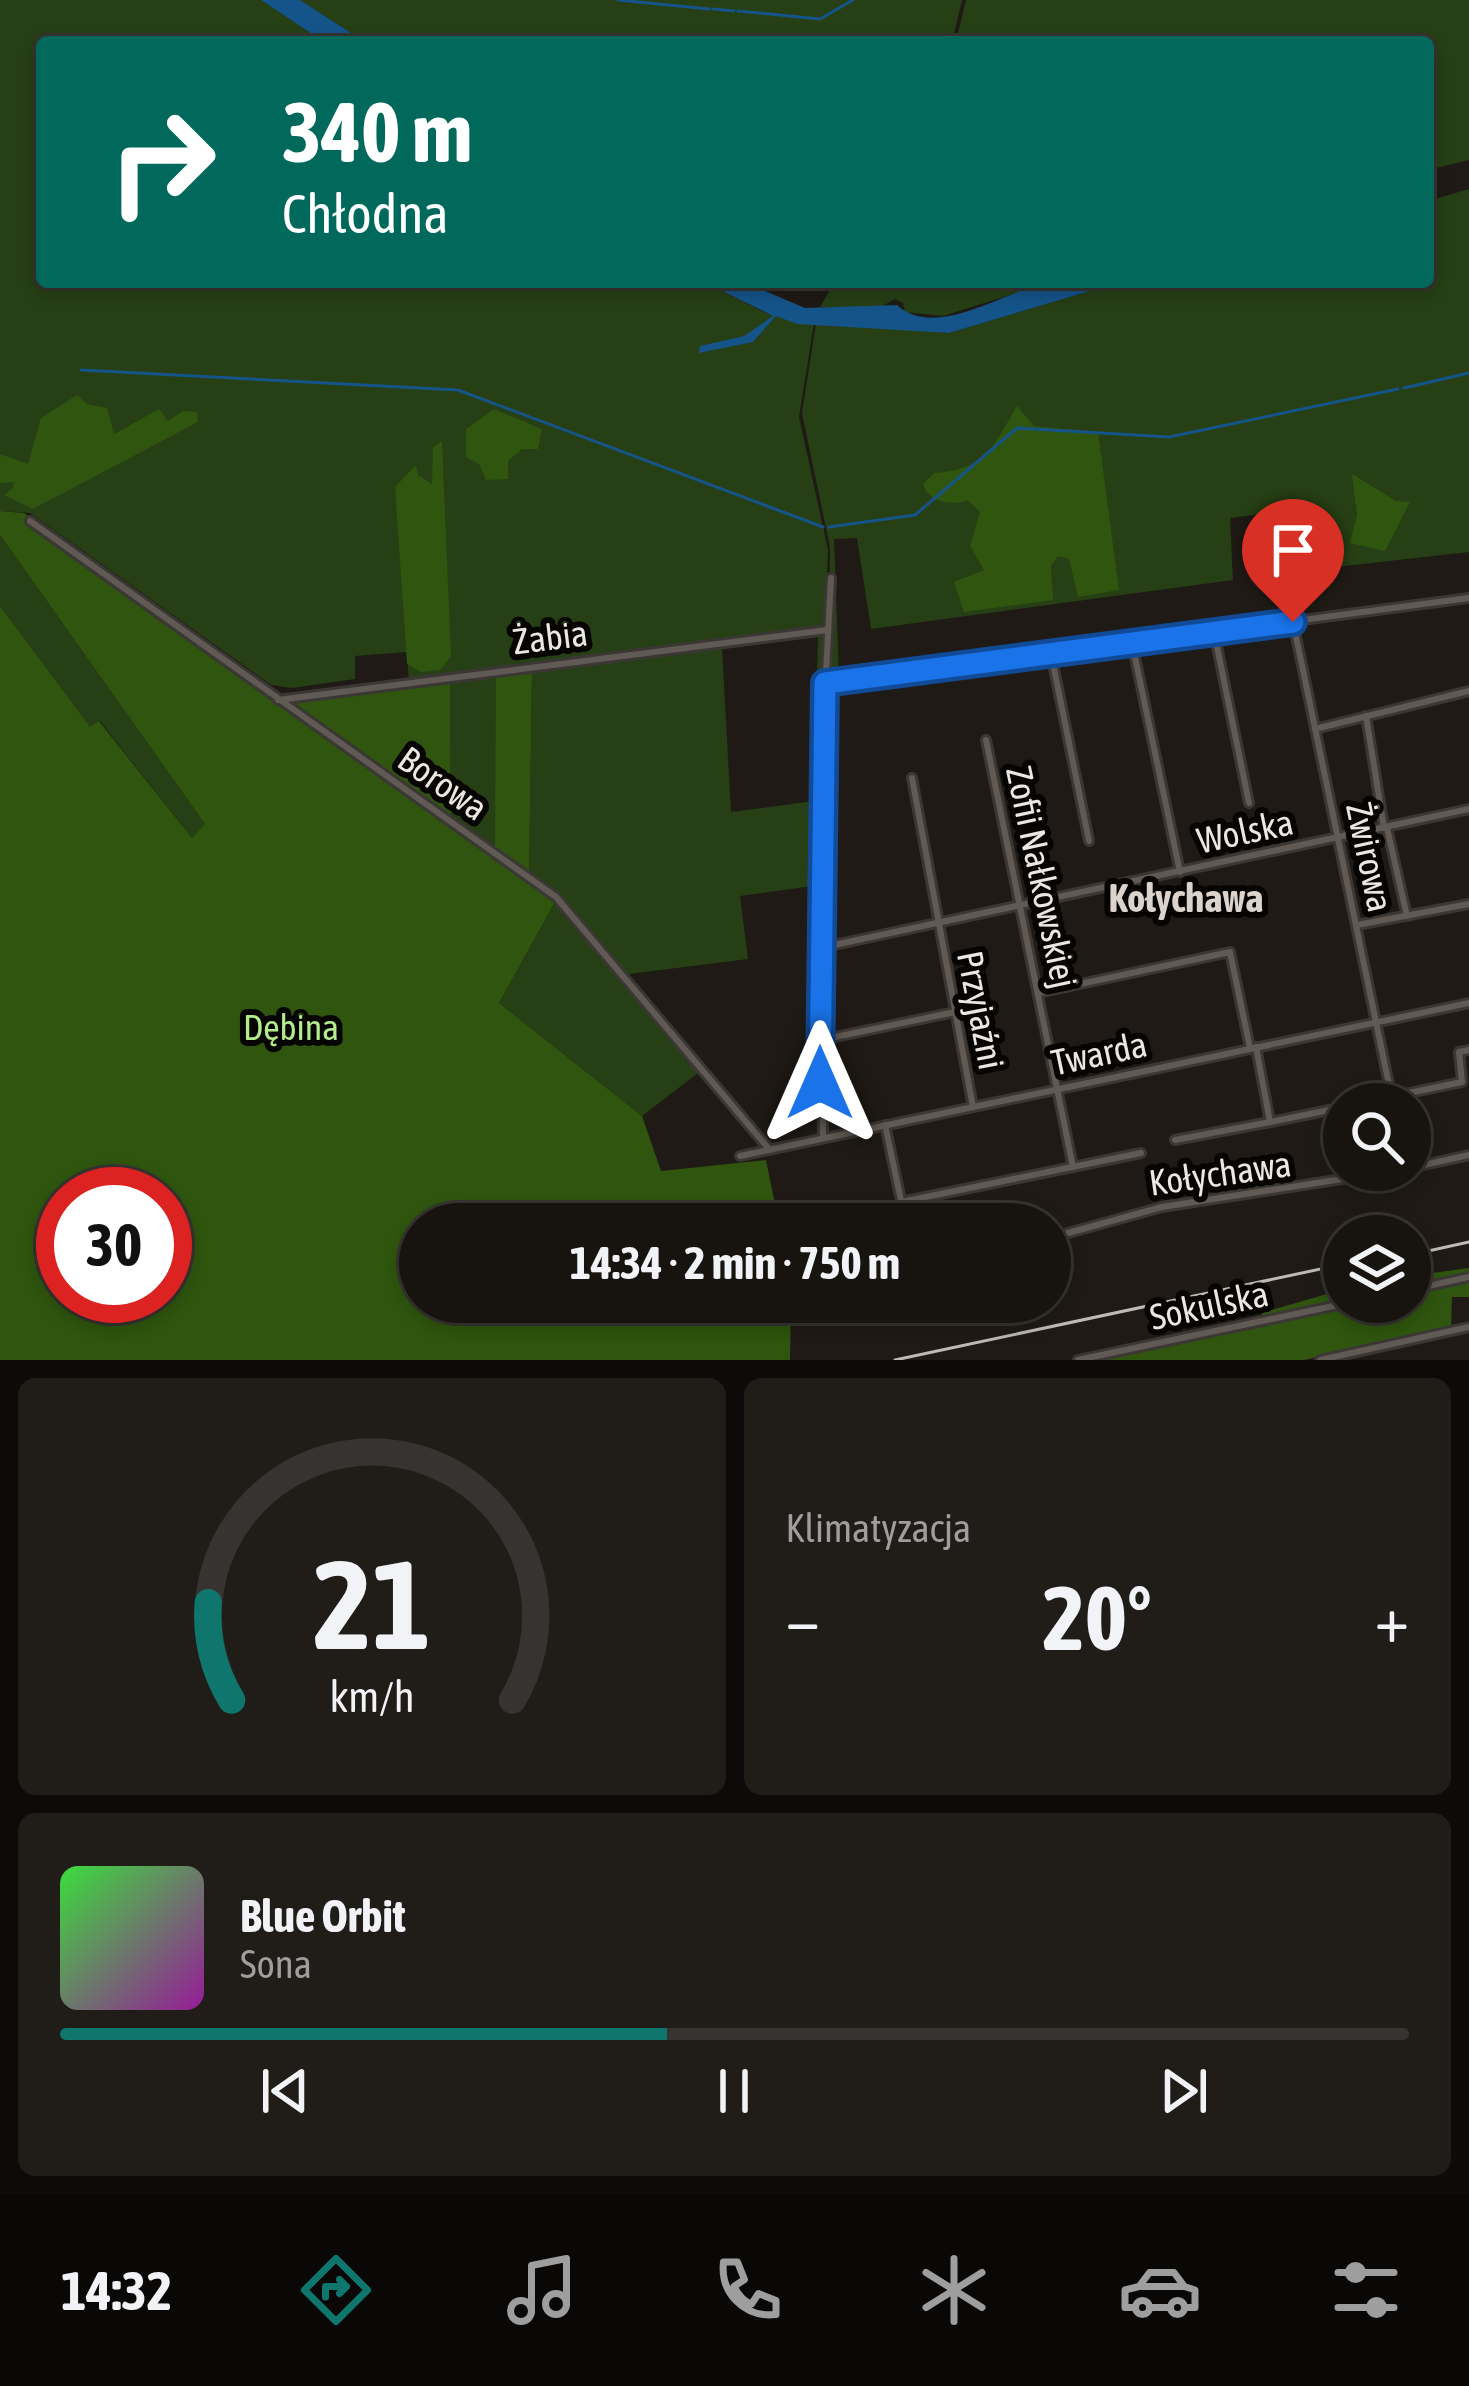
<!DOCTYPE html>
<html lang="pl">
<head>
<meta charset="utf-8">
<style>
	:root { --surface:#171410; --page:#201d19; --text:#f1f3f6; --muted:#9e9e9f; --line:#363330; --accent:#0f766e }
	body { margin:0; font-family:"Asap Condensed",sans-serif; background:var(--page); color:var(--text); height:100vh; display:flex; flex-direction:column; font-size:45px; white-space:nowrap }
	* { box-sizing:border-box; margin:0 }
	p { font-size:39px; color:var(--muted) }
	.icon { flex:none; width:66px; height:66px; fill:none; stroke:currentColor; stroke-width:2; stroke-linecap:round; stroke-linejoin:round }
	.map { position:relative; height:1360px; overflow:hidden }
	.details { display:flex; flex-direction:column; gap:18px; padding:18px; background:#0d0b09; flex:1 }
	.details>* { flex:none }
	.top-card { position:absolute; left:36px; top:36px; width:1398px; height:252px; border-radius:12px; box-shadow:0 6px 18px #0003,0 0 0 3px var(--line); background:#00695c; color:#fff; overflow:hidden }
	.tools { position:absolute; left:1323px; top:1083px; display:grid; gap:24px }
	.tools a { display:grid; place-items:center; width:108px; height:108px; border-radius:50%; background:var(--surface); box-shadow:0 6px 18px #0003,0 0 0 3px var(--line); font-size:60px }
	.speed { position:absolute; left:36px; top:1167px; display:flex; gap:24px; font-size:60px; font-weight:700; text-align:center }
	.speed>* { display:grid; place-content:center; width:156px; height:156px; border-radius:50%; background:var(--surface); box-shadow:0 6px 18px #0003,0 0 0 3px var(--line); line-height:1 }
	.speed .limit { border:18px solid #d22; background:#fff; color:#111 }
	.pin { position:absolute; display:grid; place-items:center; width:102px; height:102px; color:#fff; margin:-123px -51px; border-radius:50% 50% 50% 0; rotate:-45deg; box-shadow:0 0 12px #0007 }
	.pin .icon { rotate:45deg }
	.me { position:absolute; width:132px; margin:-66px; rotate:0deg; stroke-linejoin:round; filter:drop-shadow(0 0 9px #0008) }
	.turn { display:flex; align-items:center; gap:42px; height:252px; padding:0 48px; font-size:54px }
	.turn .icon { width:156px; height:156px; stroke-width:2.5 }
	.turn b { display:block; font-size:84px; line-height:102px }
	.big { font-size:90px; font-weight:700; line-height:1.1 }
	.details .widget { flex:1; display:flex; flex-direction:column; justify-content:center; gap:18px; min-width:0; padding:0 42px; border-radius:18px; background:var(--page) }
	.details .dial { align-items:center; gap:0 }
	.dial svg { height:312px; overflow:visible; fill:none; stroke:var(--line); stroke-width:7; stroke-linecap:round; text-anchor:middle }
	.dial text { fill:var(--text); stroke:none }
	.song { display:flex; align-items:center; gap:36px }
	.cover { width:144px; height:144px; border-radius:18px; background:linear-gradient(135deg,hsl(120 70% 55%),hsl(300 70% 35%)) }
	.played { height:12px; border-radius:6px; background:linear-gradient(90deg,var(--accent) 45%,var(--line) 45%) }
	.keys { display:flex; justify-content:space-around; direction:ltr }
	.heat { display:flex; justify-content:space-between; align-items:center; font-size:66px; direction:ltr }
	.details .tiles { flex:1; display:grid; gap:18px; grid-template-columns:1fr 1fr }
	.widget:last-child { grid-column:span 2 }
	.trip { position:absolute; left:399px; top:1203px; width:672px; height:120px; border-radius:60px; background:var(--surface); box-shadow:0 6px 18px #0003,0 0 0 3px var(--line); font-weight:700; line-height:120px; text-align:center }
	.tab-bar { display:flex; height:192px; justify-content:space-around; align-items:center; background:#090806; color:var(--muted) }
	.tab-bar .icon { width:84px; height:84px }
	.tab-bar .active { color:var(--accent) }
	.tab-bar b { font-size:54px; color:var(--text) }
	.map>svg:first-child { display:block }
	.green { fill:#263f14 }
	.forest { fill:#2f550e; fill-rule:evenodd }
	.water { fill:#155489 }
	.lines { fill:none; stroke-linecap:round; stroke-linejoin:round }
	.stream { stroke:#155489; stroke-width:3 }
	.minor-casing { stroke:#3b3734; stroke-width:12 }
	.minor { stroke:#615a54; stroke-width:6 }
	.rail { stroke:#bebab6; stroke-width:3 }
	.route-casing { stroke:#114b97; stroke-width:30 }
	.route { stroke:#1a73e8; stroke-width:21 }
	.labels { text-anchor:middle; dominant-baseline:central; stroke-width:12; stroke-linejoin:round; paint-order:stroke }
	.street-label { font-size:36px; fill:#ebe7e3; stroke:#070504 }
	.park-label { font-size:36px; fill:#b2ec8d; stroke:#070504 }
	.neighbourhood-label { font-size:39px; font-weight:bold; fill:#dbd3cc; stroke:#070504 }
</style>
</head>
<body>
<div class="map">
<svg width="1469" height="1360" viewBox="0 0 1469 1360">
	<rect width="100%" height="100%" fill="#1f1a15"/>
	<g class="green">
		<path d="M0,0H261L324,42H42V282H704L768,314L814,323L799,417L828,550L823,676L817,678L818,635L722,649L731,812L814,801L813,886L740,896L748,959L629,974L706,1067L642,1116L499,1003L555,902L529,883L532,672L496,676V848L451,817L450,682L409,685L407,652L355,656V679L292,688L271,685L30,513L0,511Z"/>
		<path d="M300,0H962L952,42H365Z"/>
		<path d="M966,0H1469V160L1428,170V42H956Z"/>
		<path d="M1469,189V552L1292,572L1279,512L1230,518L1233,580L871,629L857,538L834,539L839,676H829L830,547L802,413L816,323L949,333L1120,282H1428V201Z"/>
		<path d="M850,282L982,288L1051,282L943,316L905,312L903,303L895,299L879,308L820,307L830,290Z"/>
		<path d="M0,535L206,825L192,838L100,721L90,728L0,606Z"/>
	</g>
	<g class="forest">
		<path d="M77,395L87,404L107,408L114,434L159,409L168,421L183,411L197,412L198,422L33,509L4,495L14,487L13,482L0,483V454L28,464L41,418Z"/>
		<path d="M1017,406L1034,426L1098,432L1119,590L1078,597L1069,559L1058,556L1051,566L1053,600L964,612L954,582L984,570L970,546L980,512L967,500C953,507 927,501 923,484L934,473C986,470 994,445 1017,406Z"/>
		<path d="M494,409L542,429L538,449H522L508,461V479L486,480L479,464L466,457V429Z"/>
		<path d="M442,441L451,656L440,670L421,672L407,664L395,487L416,465L418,475L432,484L433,447Z"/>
		<path d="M1352,474L1396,501L1410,502L1385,551L1350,543L1357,515Z"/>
		<path d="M0,511L24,513L287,701L450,681L451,816L495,847L496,675L532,671L529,883L555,902L499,1003L642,1116L661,1171L766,1160L779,1224H420V1302H791L790,1360H0V606L90,727L99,721L192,838L205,824L0,535ZM63,1194H165V1296H63Z"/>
		<path d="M1469,1268V1297H1452L1451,1327L1304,1360H1089L1267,1326L1261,1313L1344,1289V1302H1410V1276Z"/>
	</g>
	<g class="water">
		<path d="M261,0H300L365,42H324Z"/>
		<path d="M704,282H744L805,308L897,305C937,342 1009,287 1053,282C1074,279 1098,282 1120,282L949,333L797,324L776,316L753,342L699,353L700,346L744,336L773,316Z"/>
	</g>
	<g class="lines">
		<g class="stream">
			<path d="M618,0L709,9"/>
			<path d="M713,9L734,11"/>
			<path d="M738,11L820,19L853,0"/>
			<path d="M81,370L458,390L823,527"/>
			<path d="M1404,388L1469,373"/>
			<path d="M829,527L915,515L1017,428L1169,437L1398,389"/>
		</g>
		<g class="minor-casing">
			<g id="minor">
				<path d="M30,521L556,897L769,1149"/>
				<path d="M1293,622L1393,1104"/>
				<path d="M1214,632L1249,803"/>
				<path d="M1132,643L1180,872"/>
				<path d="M1051,654L1089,841"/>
				<path d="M825,683L1469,598"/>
				<path d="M278,700L827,630"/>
				<path d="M1366,716L1384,828"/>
				<path d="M1315,729L1469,691"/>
				<path d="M986,740L1073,1167"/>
				<path d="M912,778L973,1107"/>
				<path d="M1387,828L1407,916"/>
				<path d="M1357,925L1469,904"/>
				<path d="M820,948L1469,809"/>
				<path d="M1038,993L1230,952L1250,1048"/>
				<path d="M821,1040L955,1012"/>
				<path d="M1356,1104L1462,1082L1459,1052L1469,1050"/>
				<path d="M1270,1122L1344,1107"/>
				<path d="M885,1125L906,1224"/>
				<path d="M823,1138L820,788L831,578"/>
				<path d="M1175,1140L1270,1122L1256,1047"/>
				<path d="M740,1156L1469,1003"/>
				<path d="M1410,1168L1469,1155"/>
				<path d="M901,1202L1141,1153"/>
				<path d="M1050,1238L1162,1207L1400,1170"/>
				<path d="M1410,1290L1469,1277"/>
				<path d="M1078,1360L1352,1302"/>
				<path d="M1320,1360L1469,1327"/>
			</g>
		</g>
		<use href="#minor" class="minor"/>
		<g class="rail">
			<path d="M1410,1255L1469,1242"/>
			<path d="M895,1360L1344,1264"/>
		</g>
	</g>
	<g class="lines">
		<g class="route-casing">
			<path id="route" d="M820,1083L825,683L1293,622"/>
		</g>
		<use href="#route" class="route"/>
	</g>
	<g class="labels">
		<g class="street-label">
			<text transform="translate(550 637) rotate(-7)">Żabia</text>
			<text transform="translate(443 783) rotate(35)">Borowa</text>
			<text transform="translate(1245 831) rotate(-12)">Wolska</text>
			<text transform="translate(1370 857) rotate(78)">Żwirowa</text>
			<text transform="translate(1042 877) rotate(78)">Zofii Nałkowskiej</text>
			<text transform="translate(981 1010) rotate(79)">Przyjaźni</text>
			<text transform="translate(1099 1053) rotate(-12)">Twarda</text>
			<text transform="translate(1220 1173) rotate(-8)">Kołychawa</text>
			<text transform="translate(1209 1305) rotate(-12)">Sokulska</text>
		</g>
		<g class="park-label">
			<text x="291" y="1027">Dębina</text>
		</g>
		<g class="neighbourhood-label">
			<text x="1186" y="898">Kołychawa</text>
		</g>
	</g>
</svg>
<div class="tools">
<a><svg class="icon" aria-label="search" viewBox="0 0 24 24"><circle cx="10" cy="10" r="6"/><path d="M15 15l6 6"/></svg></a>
<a><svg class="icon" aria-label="layers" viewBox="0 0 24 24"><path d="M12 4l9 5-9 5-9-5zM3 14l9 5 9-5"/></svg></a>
</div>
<div class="speed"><div class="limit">30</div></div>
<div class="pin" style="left:1293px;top:622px;background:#d93025"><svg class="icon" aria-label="arrive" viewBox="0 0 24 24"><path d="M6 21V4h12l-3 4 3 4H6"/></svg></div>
<svg class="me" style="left:820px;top:1083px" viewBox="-20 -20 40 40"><path d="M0-17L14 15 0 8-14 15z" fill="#1a73e8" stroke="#fff" stroke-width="4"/></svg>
<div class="trip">14:34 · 2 min · 750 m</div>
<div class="top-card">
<div class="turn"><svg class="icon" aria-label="right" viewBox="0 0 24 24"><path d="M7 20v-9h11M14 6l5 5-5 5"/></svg><div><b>340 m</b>Chłodna</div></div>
</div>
</div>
<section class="details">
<div class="tiles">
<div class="widget dial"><svg viewBox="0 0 100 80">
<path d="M14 69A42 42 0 1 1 86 69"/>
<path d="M14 69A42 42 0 0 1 8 44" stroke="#0f766e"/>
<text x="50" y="56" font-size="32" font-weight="700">21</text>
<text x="50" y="72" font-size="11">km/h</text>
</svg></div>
<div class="widget"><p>Klimatyzacja</p>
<div class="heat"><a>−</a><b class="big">20°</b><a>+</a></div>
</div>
<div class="widget">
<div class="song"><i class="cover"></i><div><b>Blue Orbit</b><p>Sona</p></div></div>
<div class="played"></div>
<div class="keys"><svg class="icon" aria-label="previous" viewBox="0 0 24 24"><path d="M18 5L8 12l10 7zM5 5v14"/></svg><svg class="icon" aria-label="pause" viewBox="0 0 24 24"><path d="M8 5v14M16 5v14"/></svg><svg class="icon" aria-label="next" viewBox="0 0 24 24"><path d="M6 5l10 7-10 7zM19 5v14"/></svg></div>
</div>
</div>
</section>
<nav class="tab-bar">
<b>14:32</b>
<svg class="icon active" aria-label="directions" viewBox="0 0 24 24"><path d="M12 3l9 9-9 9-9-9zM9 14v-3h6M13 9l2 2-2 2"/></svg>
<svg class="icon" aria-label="music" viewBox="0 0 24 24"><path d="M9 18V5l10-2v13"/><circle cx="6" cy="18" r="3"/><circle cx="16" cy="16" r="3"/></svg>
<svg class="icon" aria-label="phone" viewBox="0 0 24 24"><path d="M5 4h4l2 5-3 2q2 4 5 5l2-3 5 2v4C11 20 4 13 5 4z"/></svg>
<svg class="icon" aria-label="climate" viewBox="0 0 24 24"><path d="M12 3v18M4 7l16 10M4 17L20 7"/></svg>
<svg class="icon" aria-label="car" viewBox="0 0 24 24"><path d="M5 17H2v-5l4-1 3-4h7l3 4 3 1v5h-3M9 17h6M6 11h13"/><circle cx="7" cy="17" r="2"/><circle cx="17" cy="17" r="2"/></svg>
<svg class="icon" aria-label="filters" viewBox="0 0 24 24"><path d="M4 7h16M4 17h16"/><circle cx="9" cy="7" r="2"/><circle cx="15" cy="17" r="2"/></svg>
</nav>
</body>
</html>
